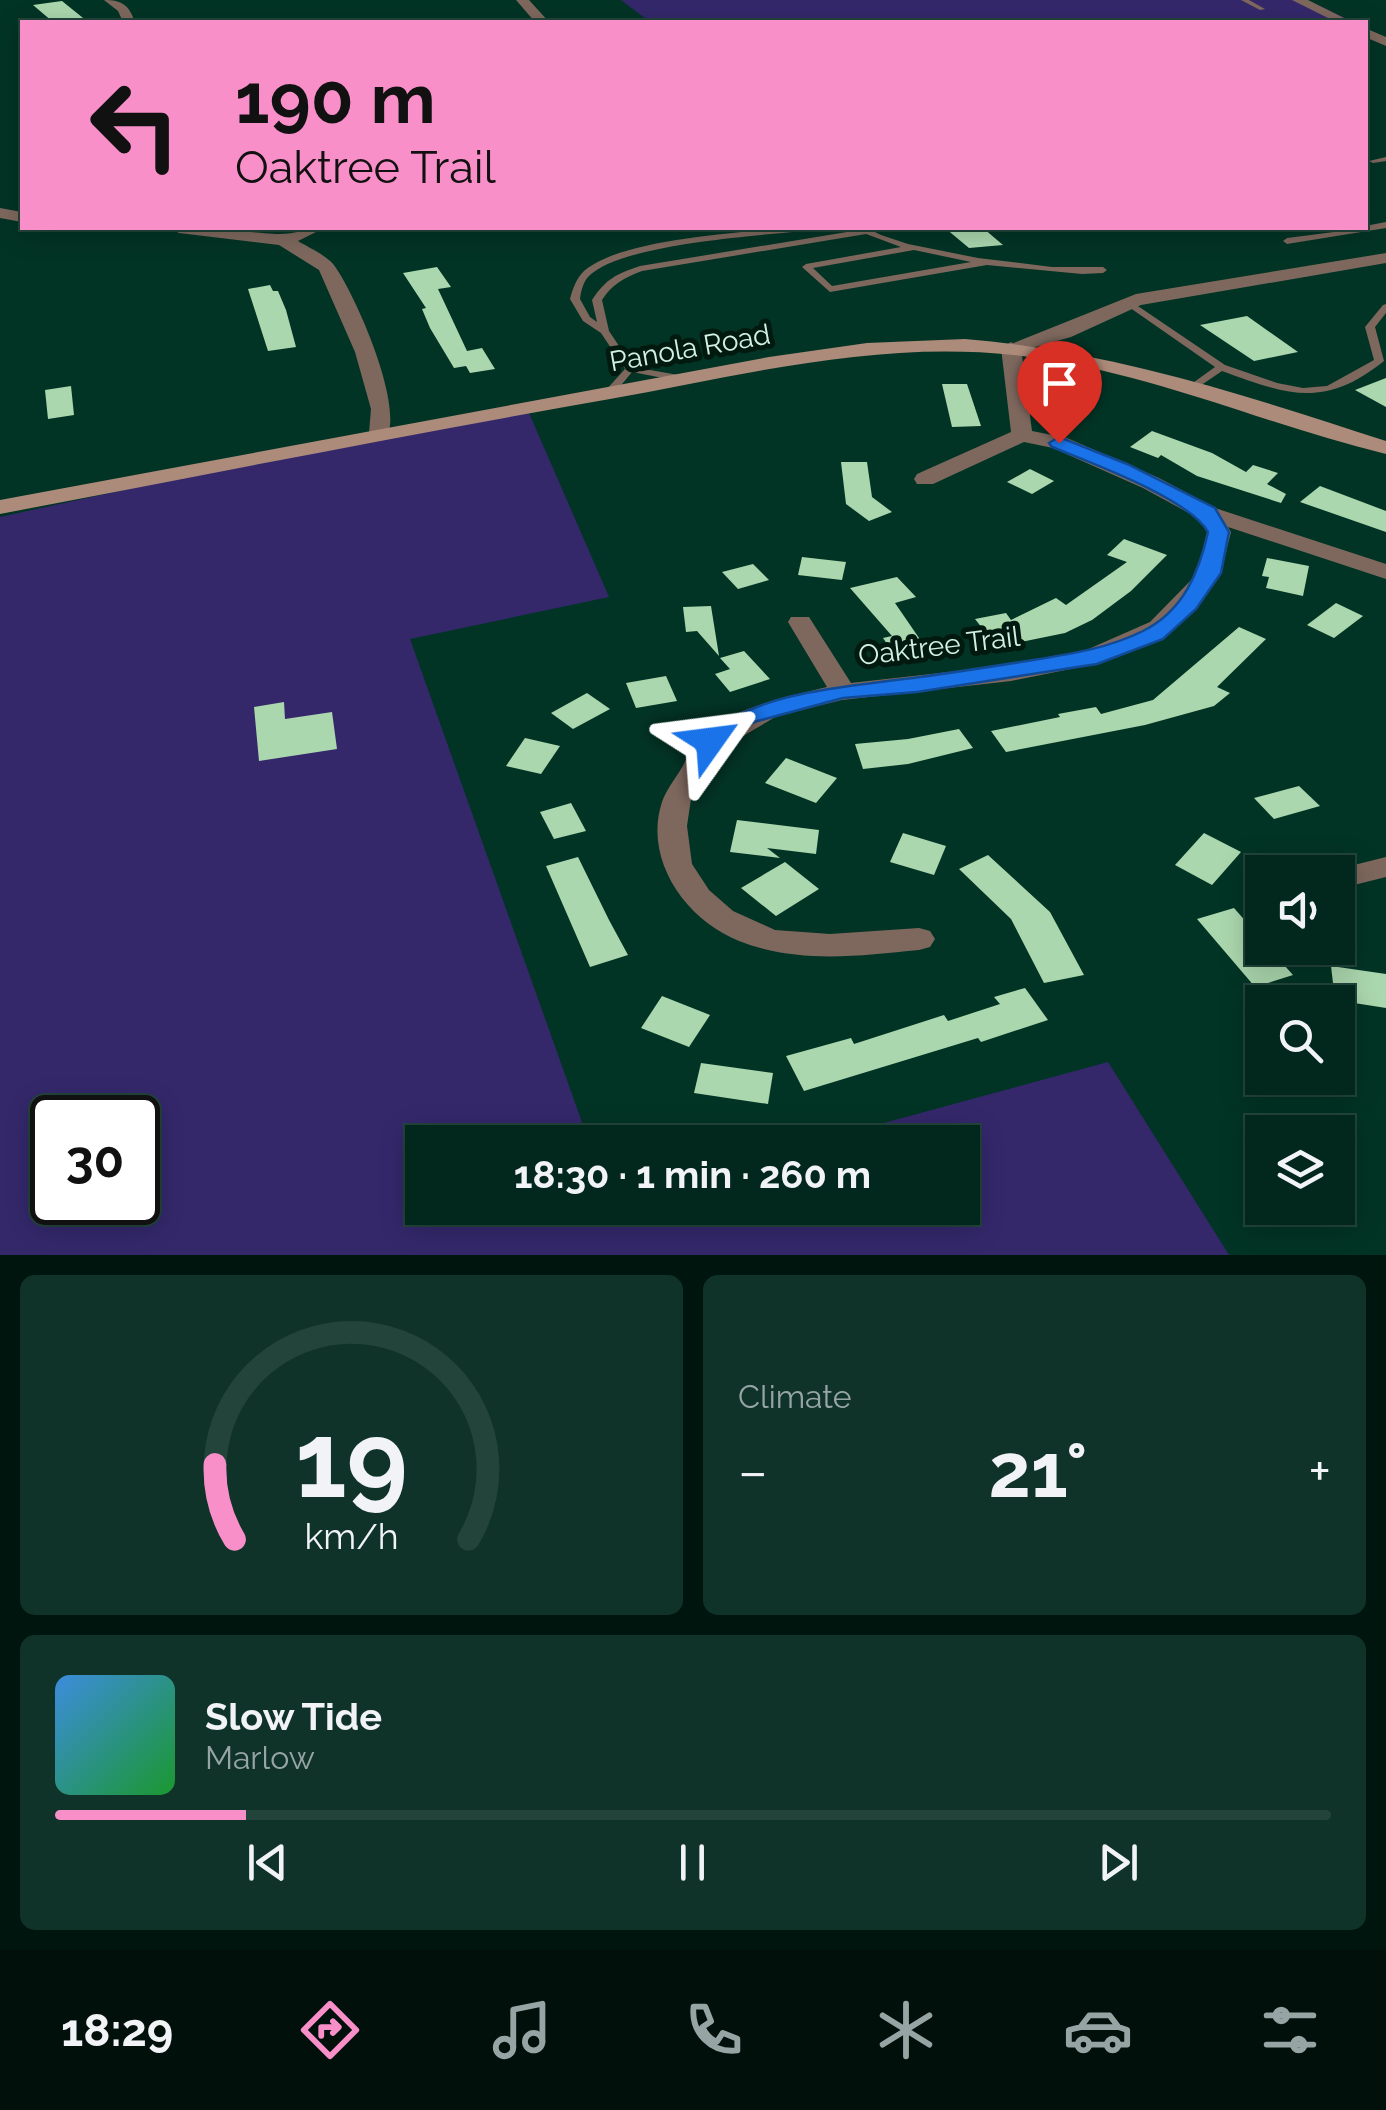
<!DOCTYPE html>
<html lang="en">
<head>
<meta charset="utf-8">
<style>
	:root { --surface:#02271c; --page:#103329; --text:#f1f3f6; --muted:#96a5a3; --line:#23443b; --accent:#f98fc9 }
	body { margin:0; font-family:Raleway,sans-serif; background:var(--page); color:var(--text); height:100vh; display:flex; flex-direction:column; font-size:38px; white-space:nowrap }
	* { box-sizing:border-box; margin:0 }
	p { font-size:32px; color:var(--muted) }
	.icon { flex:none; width:55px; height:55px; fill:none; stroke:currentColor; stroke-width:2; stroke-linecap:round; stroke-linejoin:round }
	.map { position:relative; height:1255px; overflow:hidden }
	.panel { display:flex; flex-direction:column; gap:20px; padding:20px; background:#01150f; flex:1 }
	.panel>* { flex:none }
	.hud { position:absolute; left:20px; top:20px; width:1348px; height:210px; border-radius:0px; box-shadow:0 5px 25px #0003,0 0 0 2px var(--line); background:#f98fc9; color:#111; overflow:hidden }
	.tools { position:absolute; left:1245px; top:855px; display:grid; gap:20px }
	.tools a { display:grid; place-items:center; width:110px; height:110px; border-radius:0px; background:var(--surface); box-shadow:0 5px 25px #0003,0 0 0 2px var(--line); font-size:50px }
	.speed { position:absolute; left:30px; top:1095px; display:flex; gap:20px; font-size:50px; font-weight:700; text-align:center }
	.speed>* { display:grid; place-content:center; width:130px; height:130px; border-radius:50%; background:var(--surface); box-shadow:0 5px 25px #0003,0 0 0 2px var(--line); line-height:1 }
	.speed .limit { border:5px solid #111; border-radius:15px; background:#fff; color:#111 }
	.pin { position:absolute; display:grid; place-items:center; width:85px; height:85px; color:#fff; margin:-102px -42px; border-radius:50% 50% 50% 0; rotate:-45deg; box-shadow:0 0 10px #0007 }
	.pin .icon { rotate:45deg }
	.me { position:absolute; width:110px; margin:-55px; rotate:59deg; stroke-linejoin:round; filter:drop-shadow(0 0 8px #0008) }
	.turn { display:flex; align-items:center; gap:35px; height:210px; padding:0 50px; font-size:45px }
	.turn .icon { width:130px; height:130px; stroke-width:2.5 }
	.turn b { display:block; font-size:70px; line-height:85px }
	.big { font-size:75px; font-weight:700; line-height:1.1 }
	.panel .widget { flex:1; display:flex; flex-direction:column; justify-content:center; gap:15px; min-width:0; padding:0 35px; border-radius:15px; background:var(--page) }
	.panel .dial { align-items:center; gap:0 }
	.dial svg { height:260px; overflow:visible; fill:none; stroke:var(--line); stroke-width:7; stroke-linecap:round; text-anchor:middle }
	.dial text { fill:var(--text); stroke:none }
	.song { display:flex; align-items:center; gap:30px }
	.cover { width:120px; height:120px; border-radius:15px; background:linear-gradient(135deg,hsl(210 70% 55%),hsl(130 70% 35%)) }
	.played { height:10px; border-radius:5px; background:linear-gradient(90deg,var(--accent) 15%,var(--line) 15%) }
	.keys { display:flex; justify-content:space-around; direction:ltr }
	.heat { display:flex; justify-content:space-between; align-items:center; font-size:55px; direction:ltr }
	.panel .tiles { flex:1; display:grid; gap:20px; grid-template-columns:1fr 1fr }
	.widget:last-child { grid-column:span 2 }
	.trip { position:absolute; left:405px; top:1125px; width:575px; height:100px; border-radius:0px; background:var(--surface); box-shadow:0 5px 25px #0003,0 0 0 2px var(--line); font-weight:700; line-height:100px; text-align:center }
	.tab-bar { display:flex; height:160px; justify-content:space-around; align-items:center; background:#01100b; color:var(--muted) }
	.tab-bar .icon { width:70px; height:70px }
	.tab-bar .active { color:var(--accent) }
	.tab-bar b { font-size:45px; color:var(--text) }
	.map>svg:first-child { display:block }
	.green { fill:#34286b; fill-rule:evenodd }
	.building { fill:#abd7ae }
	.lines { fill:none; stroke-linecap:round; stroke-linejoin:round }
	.service { fill:#7e685e; fill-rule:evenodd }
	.minor { fill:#7e685e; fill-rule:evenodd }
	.tertiary { fill:#7e685e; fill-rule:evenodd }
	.secondary { fill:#ad8b7a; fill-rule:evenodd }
	.route { fill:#1a73e8; stroke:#114b97; stroke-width:2.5 }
	.labels { text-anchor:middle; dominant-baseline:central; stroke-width:10; stroke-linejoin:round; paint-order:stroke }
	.street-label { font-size:28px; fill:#d2f0e3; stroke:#021910 }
</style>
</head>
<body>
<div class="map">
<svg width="1386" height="1255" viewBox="0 0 1386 1255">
	<rect width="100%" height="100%" fill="#023425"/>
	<g class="green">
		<path d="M621,0H1307L1354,22H650Z"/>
		<path d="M529,413L609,597L410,639L589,1142H422V1208H962V1142H814L1108,1062L1229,1255H0V517L390,432ZM52,1118H138V1202H52Z"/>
	</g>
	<g class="building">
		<path d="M62,1L88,22H53L33,5Z"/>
		<path d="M945,228H983L1003,245L969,248Z"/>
		<path d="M437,267L451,287L438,289L467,351L482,348L495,369L470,373L466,366L454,368L430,328L422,309L426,308L403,273Z"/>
		<path d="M270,285L273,291H278L286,310L296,347L268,351L248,289Z"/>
		<path d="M1247,316L1298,352L1254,361L1200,325Z"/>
		<path d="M1386,378V407L1355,390Z"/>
		<path d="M942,384H967L981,426L952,427Z"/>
		<path d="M71,386L74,415L48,419L45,390Z"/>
		<path d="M1152,431L1212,453L1246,472L1253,465L1278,473L1267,484L1286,494L1281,503L1197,476L1161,455L1158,458L1130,447Z"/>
		<path d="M841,462H867L872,497L892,512L869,521L846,504Z"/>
		<path d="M1030,469L1054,481L1032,494L1007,482Z"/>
		<path d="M1320,486L1386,511V532L1300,502Z"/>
		<path d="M1124,539L1167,555L1131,591L1092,620L1065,633L997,647L975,619L1006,613L1011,620L1056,598L1066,605L1127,562L1107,555Z"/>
		<path d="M802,557L846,562L842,580L798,575Z"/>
		<path d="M1267,558L1309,566L1303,596L1266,588L1269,577L1262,576Z"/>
		<path d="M753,564L769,580L738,589L722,572Z"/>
		<path d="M897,577L916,597L895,603L930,654L898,660L883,638L892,636L850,588Z"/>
		<path d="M1336,603L1363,616L1334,638L1307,625Z"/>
		<path d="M711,606L719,656L697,631L686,632L683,607Z"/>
		<path d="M1239,627L1266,639L1217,687L1230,693L1214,706L1145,725L1006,752L991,731L1060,717L1058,714L1096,707L1101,714L1153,700Z"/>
		<path d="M744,651L770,679L730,692L715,674L730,669L720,658Z"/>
		<path d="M666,676L677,701L636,708L626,683Z"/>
		<path d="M587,693L610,709L573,729L551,713Z"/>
		<path d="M284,702L285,719L332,712L337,749L259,761L254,707Z"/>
		<path d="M959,729L973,748L908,764L863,769L855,744L908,739Z"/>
		<path d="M525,738L560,746L541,774L506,766Z"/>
		<path d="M786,758L837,778L816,803L765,783Z"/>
		<path d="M1299,786L1320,806L1274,819L1254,798Z"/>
		<path d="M571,803L586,831L554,839L540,812Z"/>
		<path d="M737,820L819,830L816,854L767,848L780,858L730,852Z"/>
		<path d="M903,833L946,846L934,875L890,862Z"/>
		<path d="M1204,833L1241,852L1212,885L1175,865Z"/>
		<path d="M988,855L1050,912L1084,975L1044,983L1011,919L959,869Z"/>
		<path d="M578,857L609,920L628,955L590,967L546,866Z"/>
		<path d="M785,862L819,889L776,916L741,888Z"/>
		<path d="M1234,908L1262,940V948H1269L1293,975L1255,987L1197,919Z"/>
		<path d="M1331,966L1386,974V1008L1335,1000Z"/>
		<path d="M1025,988L1048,1020L981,1042L978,1038L804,1091L786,1056L851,1038L854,1044L944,1015L948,1021L1000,1004L994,997Z"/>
		<path d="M662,996L710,1015L689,1047L641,1028Z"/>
		<path d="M701,1063L773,1073L768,1104L694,1093Z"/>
	</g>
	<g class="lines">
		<g class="service">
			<path d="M1241,0H1249L1265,9L1260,10Z"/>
			<path d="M1386,157V161L1373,163L1369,161Z"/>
			<path d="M1386,222V228L1287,244L1283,241L1287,238L1365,228V226Z"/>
			<path d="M785,228H807L803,231C756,236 619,244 588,277C583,283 581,291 580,299L590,317L597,322L592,300C606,279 616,274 640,266L859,230L857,228H867L881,235L908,244L978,258L1052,267H1103L1107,270L1103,273L1082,274L987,265L830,292L802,267L806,264L901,247L866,234L642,271C624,278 612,284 602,300L609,331L633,367L684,376L689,379L684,382L632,372L613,395H605V391L625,369L601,333L583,321L570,299C573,288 576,279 584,271C621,239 736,233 785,228ZM914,250L971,262L832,286L813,268Z"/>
			<path d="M1129,300L1225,365L1277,383L1303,388L1327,386L1374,360L1365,327L1383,305L1386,304V313L1375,327L1384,361C1324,409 1288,395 1222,371L1194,390L1189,387L1190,385L1215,367L1126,305L1124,303Z"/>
		</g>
		<g class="minor">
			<path d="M104,0C122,0 129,5 135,22H123L118,11Z"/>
			<path d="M516,0H529L549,22H535Z"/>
			<path d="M0,208L22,212V222L0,218Z"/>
			<path d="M170,228C206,226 241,232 276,234C292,235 308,228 324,228L298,241C309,248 329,256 336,268C357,299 403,404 387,437L380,439L369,433L371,409L355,352L319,270L279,245L179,233Z"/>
			<path d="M1011,342L1021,348L1032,431L1067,438L1159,478L1215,508L1386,564V579L1228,527L1231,532L1220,576L1168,633L1100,663L1011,681L842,700L777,716L721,749L691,799L687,826L692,864L709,890L733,911L775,930L830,934L919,928L930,931L935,939L930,947L919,950C858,956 797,964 739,941C686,920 643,860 662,802C666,790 675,779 681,769C687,759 693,744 701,736C733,707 787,697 827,687L788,622L791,617H809L851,683L1011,665L1084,651L1150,622L1198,573L1207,532L1198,518L1143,488L1053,448L1024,442L933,484H917L914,479L917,474L1011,432L1001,348Z"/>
			<path d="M1386,857V877L1338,889V872H1326Z"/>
		</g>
		<g class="tertiary">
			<path d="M1292,0H1308L1352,22H1336Z"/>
			<path d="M1365,28L1386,37V46L1365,37Z"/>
			<path d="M1386,253V263L1141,305L1071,337L1011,354L1001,348L1136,294Z"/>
		</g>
		<path class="secondary" d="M965,339C1111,351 1248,396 1386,441V454C1259,423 1147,370 1014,355C878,340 743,375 610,399C406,435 203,475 0,514V500L769,357L867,343Z"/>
	</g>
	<path class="route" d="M1059,437L1127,464L1215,508L1229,532L1221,573L1196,609L1163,639L1097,664L917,692L843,698L754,722L719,746H701L698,741L701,735C771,689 840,688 920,677C958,672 995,666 1033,660C1071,654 1109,648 1143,631C1183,611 1199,573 1208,532C1190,499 1091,463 1052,447L1049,443Z"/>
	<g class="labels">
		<g class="street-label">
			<text transform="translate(690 348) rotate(-10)">Panola Road</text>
			<text transform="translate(939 646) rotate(-7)">Oaktree Trail</text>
		</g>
	</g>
</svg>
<div class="tools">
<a><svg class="icon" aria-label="sound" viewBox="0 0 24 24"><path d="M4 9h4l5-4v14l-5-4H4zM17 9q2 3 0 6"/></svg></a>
<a><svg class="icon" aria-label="search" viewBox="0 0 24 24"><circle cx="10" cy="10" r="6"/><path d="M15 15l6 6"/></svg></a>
<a><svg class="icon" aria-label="layers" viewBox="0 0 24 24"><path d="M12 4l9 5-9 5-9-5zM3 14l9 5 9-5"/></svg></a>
</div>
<div class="speed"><div class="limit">30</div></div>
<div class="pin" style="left:1059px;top:443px;background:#d93025"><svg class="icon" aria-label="arrive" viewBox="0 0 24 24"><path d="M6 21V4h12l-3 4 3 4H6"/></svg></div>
<svg class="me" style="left:710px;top:741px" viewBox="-20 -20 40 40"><path d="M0-17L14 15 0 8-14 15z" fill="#1a73e8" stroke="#fff" stroke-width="4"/></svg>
<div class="trip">18:30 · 1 min · 260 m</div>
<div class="hud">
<div class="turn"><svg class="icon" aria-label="left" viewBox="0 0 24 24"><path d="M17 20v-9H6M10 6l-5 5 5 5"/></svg><div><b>190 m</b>Oaktree Trail</div></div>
</div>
</div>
<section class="panel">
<div class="tiles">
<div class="widget dial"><svg viewBox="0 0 100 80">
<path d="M14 69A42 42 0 1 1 86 69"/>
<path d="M14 69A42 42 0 0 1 8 46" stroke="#f98fc9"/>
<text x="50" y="56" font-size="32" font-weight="700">19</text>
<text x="50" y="72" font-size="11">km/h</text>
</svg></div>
<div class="widget"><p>Climate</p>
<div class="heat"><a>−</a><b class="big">21°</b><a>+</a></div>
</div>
<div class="widget">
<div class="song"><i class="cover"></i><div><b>Slow Tide</b><p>Marlow</p></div></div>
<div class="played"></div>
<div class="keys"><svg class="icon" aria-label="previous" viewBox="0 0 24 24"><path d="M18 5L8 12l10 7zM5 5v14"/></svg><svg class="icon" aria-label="pause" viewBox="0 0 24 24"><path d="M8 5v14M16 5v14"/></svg><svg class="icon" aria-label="next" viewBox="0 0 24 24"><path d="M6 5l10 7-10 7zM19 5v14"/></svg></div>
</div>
</div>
</section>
<nav class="tab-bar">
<b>18:29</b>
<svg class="icon active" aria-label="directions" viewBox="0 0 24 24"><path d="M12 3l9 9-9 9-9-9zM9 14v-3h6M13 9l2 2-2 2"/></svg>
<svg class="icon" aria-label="music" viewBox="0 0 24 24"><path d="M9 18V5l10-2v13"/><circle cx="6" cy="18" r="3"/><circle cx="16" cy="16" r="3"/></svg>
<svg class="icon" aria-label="phone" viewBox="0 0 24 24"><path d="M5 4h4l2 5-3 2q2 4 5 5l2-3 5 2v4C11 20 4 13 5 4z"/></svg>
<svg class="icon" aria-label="climate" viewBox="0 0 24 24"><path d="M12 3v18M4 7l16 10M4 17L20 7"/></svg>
<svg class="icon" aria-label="car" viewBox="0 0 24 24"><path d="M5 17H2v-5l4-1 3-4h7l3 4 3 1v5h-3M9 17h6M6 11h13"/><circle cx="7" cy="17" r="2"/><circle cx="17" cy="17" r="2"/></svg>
<svg class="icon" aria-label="filters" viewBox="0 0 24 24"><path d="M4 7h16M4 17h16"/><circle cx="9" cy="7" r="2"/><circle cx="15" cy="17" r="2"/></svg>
</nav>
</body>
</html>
